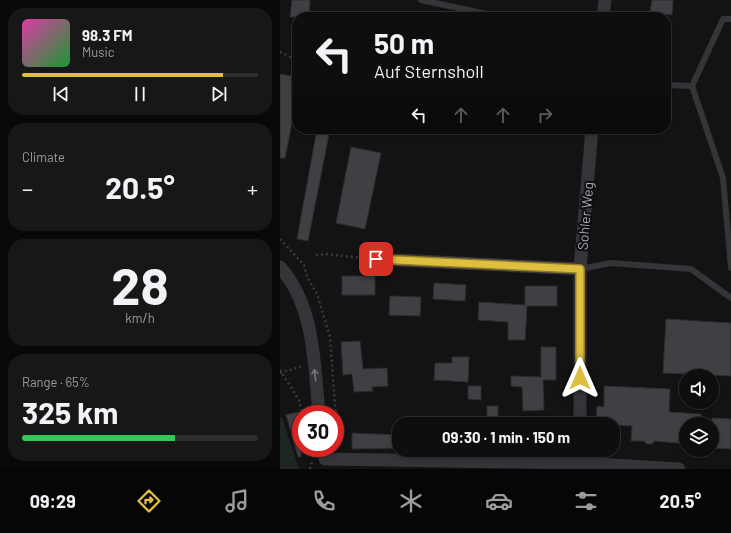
<!DOCTYPE html>
<html lang="en">
<head>
<meta charset="utf-8">
<style>
	:root { --surface:#0e0e0f; --page:#171718; --text:#f1f3f6; --muted:#9b9c9e; --line:#2e2e2f; --accent:#dfbf40 }
	body { margin:0; font-family:Barlow,sans-serif; background:var(--page); color:var(--text); height:100vh; display:flex; flex-direction:column; font-size:15px; white-space:nowrap }
	* { box-sizing:border-box; margin:0 }
	p { font-size:13px; color:var(--muted) }
	.icon { flex:none; width:22px; height:22px; fill:none; stroke:currentColor; stroke-width:2; stroke-linecap:round; stroke-linejoin:round }
	.map { position:relative; flex:1; overflow:hidden }
	.panel { display:flex; flex-direction:column; gap:8px; padding:8px; background:#080808; width:280px }
	.panel>* { flex:none }
	.banner { position:absolute; left:12px; top:12px; width:379px; height:122px; border-radius:16px; box-shadow:0 2px 6px #0003,0 0 0 1px var(--line); background:#0e0e0f; color:var(--text); overflow:hidden }
	.tools { position:absolute; left:399px; top:369px; display:grid; gap:8px }
	.tools a { display:grid; place-items:center; width:40px; height:40px; border-radius:50%; background:var(--surface); box-shadow:0 2px 6px #0003,0 0 0 1px var(--line); font-size:20px }
	.speed { position:absolute; left:12px; top:405px; display:flex; gap:8px; font-size:20px; font-weight:700; text-align:center }
	.speed>* { display:grid; place-content:center; width:52px; height:52px; border-radius:50%; background:var(--surface); box-shadow:0 2px 6px #0003,0 0 0 1px var(--line); line-height:1 }
	.speed .limit { border:6px solid #d22; background:#fff; color:#111 }
	.pin { position:absolute; display:grid; place-items:center; width:34px; height:34px; color:#fff; margin:-17px; border-radius:8px; box-shadow:0 2px 6px #0006 }
	.me { position:absolute; width:44px; margin:-22px; rotate:0deg; stroke-linejoin:round; filter:drop-shadow(0 0 3px #0008) }
	.turn { display:flex; align-items:center; gap:14px; height:84px; padding:0 16px; font-size:18px }
	.turn .icon { width:52px; height:52px; stroke-width:2.5 }
	.turn b { display:block; font-size:28px; line-height:34px }
	.lanes { display:flex; align-items:center; height:38px; padding:0 16px; background:#0003; justify-content:center; gap:20px; direction:ltr }
	.lanes .off { opacity:.35 }
	.big { font-size:30px; font-weight:700; line-height:1.1 }
	.panel .widget { flex:1; display:flex; flex-direction:column; justify-content:center; gap:6px; min-width:0; padding:0 14px; border-radius:16px; background:var(--page) }
	.panel .dial { align-items:center; gap:0 }
	.dial b { font-size:52px; line-height:1 }
	.song { display:flex; align-items:center; gap:12px }
	.cover { width:48px; height:48px; border-radius:6px; background:linear-gradient(135deg,hsl(320 70% 55%),hsl(130 70% 35%)) }
	.played { height:4px; border-radius:2px; background:linear-gradient(90deg,var(--accent) 85%,var(--line) 85%) }
	.keys { display:flex; justify-content:space-around; direction:ltr }
	.heat { display:flex; justify-content:space-between; align-items:center; font-size:22px; direction:ltr }
	.charge { height:6px; border-radius:3px; background:linear-gradient(90deg,#34c759 65%,var(--line) 0) }
	.trip { position:absolute; left:112px; top:417px; width:228px; height:40px; border-radius:16px; background:var(--surface); box-shadow:0 2px 6px #0003,0 0 0 1px var(--line); font-weight:700; line-height:40px; text-align:center }
	.tab-bar { display:flex; height:64px; justify-content:space-around; align-items:center; background:#060606; color:var(--muted) }
	.tab-bar .icon { width:28px; height:28px }
	.tab-bar .current { color:var(--accent) }
	.tab-bar b { font-size:18px; color:var(--text) }
	main { display:flex; flex:1; min-height:0 }
	.map>svg:first-child { display:block }
	.green { fill:#1f2621 }
	.building { fill:#404044; stroke:#2d2d30 }
	.lines { fill:none; stroke-linecap:round; stroke-linejoin:round }
	.path { stroke:#3a3b3f; stroke-width:2.5; stroke-dasharray:2 3; stroke-linecap:butt }
	.service { stroke:#343439; stroke-width:6 }
	.minor { stroke:#343439; stroke-width:13 }
	.oneway { stroke:#73747c }
	.route-casing { stroke:#917c2a; stroke-width:10 }
	.route { stroke:#dfbf40; stroke-width:7 }
	.labels { text-anchor:middle; dominant-baseline:central; stroke-width:4; stroke-linejoin:round; paint-order:stroke }
	.street-label { font-size:14px; fill:#a6a8b3; stroke:#0e0e0f }
</style>
</head>
<body>
<main>
<section class="panel">
<div class="widget">
<div class="song"><i class="cover"></i><div><b>98.3 FM</b><p>Music</p></div></div>
<div class="played"></div>
<div class="keys"><svg class="icon" aria-label="previous" viewBox="0 0 24 24"><path d="M18 5L8 12l10 7zM5 5v14"/></svg><svg class="icon" aria-label="pause" viewBox="0 0 24 24"><path d="M8 5v14M16 5v14"/></svg><svg class="icon" aria-label="next" viewBox="0 0 24 24"><path d="M6 5l10 7-10 7zM19 5v14"/></svg></div>
</div>
<div class="widget"><p>Climate</p>
<div class="heat"><a>−</a><b class="big">20.5°</b><a>+</a></div>
</div>
<div class="widget dial"><b>28</b><p>km/h</p></div>
<div class="widget"><p>Range · 65%</p><b class="big">325 km</b><div class="charge"></div></div>
</section>
<div class="map">
<svg width="451" height="469" viewBox="0 0 451 469">
	<rect width="100%" height="100%" fill="#131314"/>
	<path class="green" d="M2,417L19,469H0V418Z"/>
	<g class="building">
		<path d="M12,0H30L29,17H10Z"/>
		<path d="M372,0H393L392,15L370,12Z"/>
		<path d="M0,74L17,77V98L5,158H0Z"/>
		<path d="M37,129H50L28,241L17,239Z"/>
		<path d="M71,147L101,153L85,229L56,223Z"/>
		<rect x="62" y="276" width="33" height="19"/>
		<path d="M154,283L186,285L185,301L153,299Z"/>
		<path d="M245,286H277V306H247L245,340H228V322L198,320L199,302L245,305Z"/>
		<path d="M110,296L141,297L140,316L109,315Z"/>
		<path d="M386,319L451,323V376L383,373Z"/>
		<path d="M80,341L83,369L107,368L108,386L92,387L93,391L74,392L72,374L63,375L61,342Z"/>
		<path d="M261,347H276V380H263L264,410L243,411L242,387L231,386V376L261,377Z"/>
		<path d="M172,357H189L188,382L154,380L155,363H172Z"/>
		<path d="M188,386H201V400L188,399Z"/>
		<path d="M324,386L390,389L389,412L421,414V424H406V448L398,443L374,441L372,444H367L364,441H351L352,426L316,424L317,406L324,407Z"/>
		<rect x="207" y="406" width="11" height="18"/>
		<path d="M18,412L21,424V457H18L6,415Z"/>
		<path d="M432,418L451,419V449L432,448Z"/>
		<path d="M72,433L119,435V448L72,449Z"/>
	</g>
	<g class="lines">
		<g class="path">
			<path d="M0,52L17,60"/>
			<path d="M0,239L24,265L27,277L37,294L50,337L58,446"/>
			<path d="M36,255L45,254L83,258"/>
			<path d="M0,370L19,400L22,414"/>
			<path d="M0,373L23,366"/>
			<path d="M31,448L32,457"/>
			<path d="M30,469L32,462"/>
		</g>
		<g class="service">
			<path d="M141,0L221,17"/>
			<path d="M386,85L412,86L443,178L451,268"/>
			<path d="M412,86L443,19H451"/>
			<path d="M300,269L331,263L411,269L451,298"/>
		</g>
		<g class="minor">
			<path d="M323,17L325,0"/>
			<path d="M96,259L300,269"/>
			<path d="M0,267C35,306 34,364 39,414"/>
			<path d="M300,424V269L312,129"/>
			<path d="M45,459L300,463L399,469"/>
		</g>
	</g>
	<defs><path id="oneway-shaft" d="M-6 0H5M1.5-3L5.5 0L1.5 3" fill="none" stroke-width="1.6" stroke-linecap="round" stroke-linejoin="round"/></defs>
	<use class="oneway" href="#oneway-shaft" transform="translate(35 375) rotate(-97)"/>
	<g class="lines">
		<g class="route-casing">
			<path id="route" d="M96,259L300,269V378"/>
		</g>
		<use href="#route" class="route"/>
	</g>
	<g class="labels">
		<g class="street-label">
			<text transform="translate(305 216) rotate(-85)">Sohler Weg</text>
		</g>
	</g>
</svg>
<div class="tools">
<a><svg class="icon" aria-label="sound" viewBox="0 0 24 24"><path d="M4 9h4l5-4v14l-5-4H4zM17 9q2 3 0 6"/></svg></a>
<a><svg class="icon" aria-label="layers" viewBox="0 0 24 24"><path d="M12 4l9 5-9 5-9-5zM3 14l9 5 9-5"/></svg></a>
</div>
<div class="speed"><div class="limit">30</div></div>
<div class="pin" style="left:96px;top:259px;background:#d93025"><svg class="icon" aria-label="arrive" viewBox="0 0 24 24"><path d="M6 21V4h12l-3 4 3 4H6"/></svg></div>
<svg class="me" style="left:300px;top:378px" viewBox="-20 -20 40 40"><path d="M0-17L14 15 0 8-14 15z" fill="#dfbf40" stroke="#fff" stroke-width="4"/></svg>
<div class="trip">09:30 · 1 min · 150 m</div>
<div class="banner">
<div class="turn"><svg class="icon" aria-label="left" viewBox="0 0 24 24"><path d="M17 20v-9H6M10 6l-5 5 5 5"/></svg><div><b>50 m</b>Auf Sternsholl</div></div>
<div class="lanes"><svg class="icon" aria-label="left" viewBox="0 0 24 24"><path d="M17 20v-9H6M10 6l-5 5 5 5"/></svg><svg class="icon off" aria-label="ahead" viewBox="0 0 24 24"><path d="M12 20V5M6 11l6-6 6 6"/></svg><svg class="icon off" aria-label="ahead" viewBox="0 0 24 24"><path d="M12 20V5M6 11l6-6 6 6"/></svg><svg class="icon off" aria-label="right" viewBox="0 0 24 24"><path d="M7 20v-9h11M14 6l5 5-5 5"/></svg></div>
</div>
</div>
</main>
<nav class="tab-bar">
<b>09:29</b>
<svg class="icon current" aria-label="directions" viewBox="0 0 24 24"><path d="M12 3l9 9-9 9-9-9zM9 14v-3h6M13 9l2 2-2 2"/></svg>
<svg class="icon" aria-label="music" viewBox="0 0 24 24"><path d="M9 18V5l10-2v13"/><circle cx="6" cy="18" r="3"/><circle cx="16" cy="16" r="3"/></svg>
<svg class="icon" aria-label="phone" viewBox="0 0 24 24"><path d="M5 4h4l2 5-3 2q2 4 5 5l2-3 5 2v4C11 20 4 13 5 4z"/></svg>
<svg class="icon" aria-label="climate" viewBox="0 0 24 24"><path d="M12 3v18M4 7l16 10M4 17L20 7"/></svg>
<svg class="icon" aria-label="car" viewBox="0 0 24 24"><path d="M5 17H2v-5l4-1 3-4h7l3 4 3 1v5h-3M9 17h6M6 11h13"/><circle cx="7" cy="17" r="2"/><circle cx="17" cy="17" r="2"/></svg>
<svg class="icon" aria-label="filters" viewBox="0 0 24 24"><path d="M4 7h16M4 17h16"/><circle cx="9" cy="7" r="2"/><circle cx="15" cy="17" r="2"/></svg>
<b>20.5°</b>
</nav>
</body>
</html>
